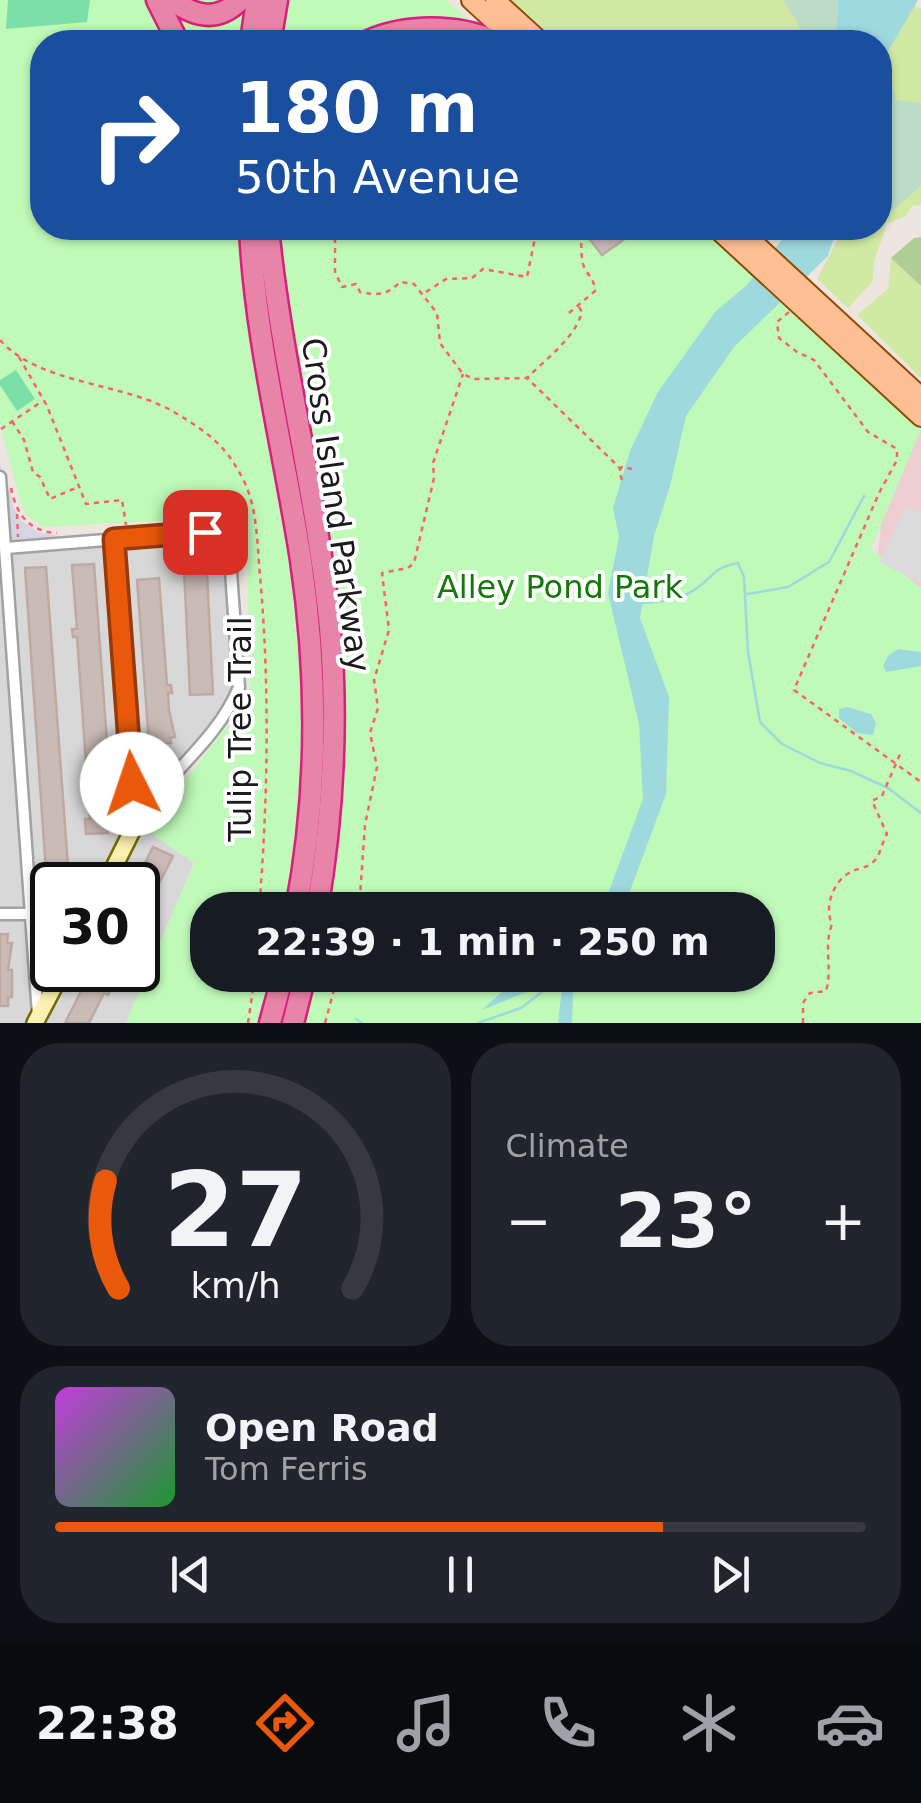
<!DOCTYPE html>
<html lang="en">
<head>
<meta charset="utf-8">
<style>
	:root { --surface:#171b24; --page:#20242c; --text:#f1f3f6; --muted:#9ea1a6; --line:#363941; --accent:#ea580c }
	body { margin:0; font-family:"DejaVu Sans",sans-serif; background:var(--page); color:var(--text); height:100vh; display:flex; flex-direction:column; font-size:38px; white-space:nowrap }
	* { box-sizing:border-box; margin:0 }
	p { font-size:32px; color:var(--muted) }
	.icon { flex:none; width:55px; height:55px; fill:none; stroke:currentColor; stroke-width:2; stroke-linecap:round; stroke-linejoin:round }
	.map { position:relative; height:1023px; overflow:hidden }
	.sheet { display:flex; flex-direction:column; gap:20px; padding:20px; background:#0d0f14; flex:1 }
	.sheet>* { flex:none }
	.banner { position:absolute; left:30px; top:30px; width:862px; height:210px; border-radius:40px; box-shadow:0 2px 8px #0004; background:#1a4fa0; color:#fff; overflow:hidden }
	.speed { position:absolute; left:30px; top:862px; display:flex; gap:20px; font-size:50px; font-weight:700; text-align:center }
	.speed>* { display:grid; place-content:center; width:130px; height:130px; border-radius:50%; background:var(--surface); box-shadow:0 2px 8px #0004; line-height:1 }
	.speed .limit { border:5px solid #111; border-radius:15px; background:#fff; color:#111 }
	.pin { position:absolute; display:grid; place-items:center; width:85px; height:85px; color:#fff; margin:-42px; border-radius:20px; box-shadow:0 5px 15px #0006 }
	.me { position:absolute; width:110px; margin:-55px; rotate:356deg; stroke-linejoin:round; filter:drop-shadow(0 0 8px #0008) }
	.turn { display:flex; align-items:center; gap:35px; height:210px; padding:0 40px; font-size:45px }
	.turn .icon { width:130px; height:130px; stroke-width:2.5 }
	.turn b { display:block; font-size:70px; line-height:85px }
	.big { font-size:75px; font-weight:700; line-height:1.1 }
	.sheet .card { flex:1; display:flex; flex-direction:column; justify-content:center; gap:15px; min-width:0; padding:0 35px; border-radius:40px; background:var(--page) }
	.sheet .dial { align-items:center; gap:0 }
	.dial svg { height:260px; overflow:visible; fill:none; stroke:var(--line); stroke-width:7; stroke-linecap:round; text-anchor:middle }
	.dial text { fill:var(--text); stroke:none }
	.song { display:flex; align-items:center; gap:30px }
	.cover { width:120px; height:120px; border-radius:15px; background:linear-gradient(135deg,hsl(290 70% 55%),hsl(130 70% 35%)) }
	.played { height:10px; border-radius:5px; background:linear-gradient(90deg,var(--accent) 75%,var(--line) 75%) }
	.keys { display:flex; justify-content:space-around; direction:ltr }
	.heat { display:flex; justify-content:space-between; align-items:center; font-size:55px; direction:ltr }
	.sheet .tiles { flex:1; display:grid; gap:20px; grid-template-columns:1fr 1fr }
	.card:last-child { grid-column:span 2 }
	.trip { position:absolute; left:190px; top:892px; width:585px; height:100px; border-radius:40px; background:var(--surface); box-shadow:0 2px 8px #0004; font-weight:700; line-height:100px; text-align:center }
	.dock { display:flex; height:160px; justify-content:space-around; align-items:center; background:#090b0e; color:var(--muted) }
	.dock .icon { width:70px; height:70px }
	.dock .active { color:var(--accent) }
	.dock b { font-size:45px; color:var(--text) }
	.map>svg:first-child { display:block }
	.residential { fill:#d9d8d8; fill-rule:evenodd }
	.commercial { fill:#efced2 }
	.grass { fill:#d1eaa3 }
	.forest { fill:#aece93 }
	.wetland { fill:#bcdcc8 }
	.park { fill:#bffab9; fill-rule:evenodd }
	.pitch { fill:#7ae0a8 }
	.parking { fill:#dbdbdb }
	.plaza { fill:#d4d7e3 }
	.water { fill:#9ed9dd }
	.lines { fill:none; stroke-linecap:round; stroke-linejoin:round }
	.stream { stroke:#9ed9dd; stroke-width:2.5 }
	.building { fill:#c9bbb6; stroke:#bfaaa2; stroke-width:2.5 }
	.street-casing { stroke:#a2a2a2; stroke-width:15 }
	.secondary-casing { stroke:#726c02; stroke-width:20 }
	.primary-casing { stroke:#924a00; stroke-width:22 }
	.highway-casing { stroke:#d91e7d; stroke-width:25 }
	.path { stroke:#fd606a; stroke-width:2.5; stroke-dasharray:5 5; stroke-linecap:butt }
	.street { stroke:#fff; stroke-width:10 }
	.secondary { stroke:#fbf2b0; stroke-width:15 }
	.primary { stroke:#febf94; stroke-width:18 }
	.highway { stroke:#e884a7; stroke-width:20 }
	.route-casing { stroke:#983908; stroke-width:25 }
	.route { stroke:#ea580c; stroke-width:18 }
	.labels { text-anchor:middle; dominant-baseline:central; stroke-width:8; stroke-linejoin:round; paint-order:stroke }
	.street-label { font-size:32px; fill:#1b1b1b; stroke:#fff }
	.park-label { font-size:32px; fill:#117a08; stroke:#fff }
</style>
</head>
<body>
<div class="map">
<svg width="921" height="1023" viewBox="0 0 921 1023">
	<rect width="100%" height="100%" fill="#ede6e0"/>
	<path class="residential" d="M0,460L10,535L18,541L206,535L218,546L224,558L240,693L147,830L194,863L126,1023H0ZM52,885H138V970H52Z"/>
	<path class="commercial" d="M921,429V590L877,563L881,524Z"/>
	<g class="grass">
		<path d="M512,0H783L809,42H556Z"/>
		<path d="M914,6L921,8V103L896,101L886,55Z"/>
		<path d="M921,186V205L912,206L906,216L886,224C881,248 872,254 873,281L848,308L817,279L844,228H880V215H886Z"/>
		<path d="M891,258L921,286V378L857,315L888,289Z"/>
	</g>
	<path class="forest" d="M921,237V286L891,258L914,238Z"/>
	<g class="wetland">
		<path d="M783,0H838L836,42H809Z"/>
		<path d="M886,55L896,100L921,103V186L886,216L880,215V134L888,114Z"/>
	</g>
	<path class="park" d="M0,0H446L494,42H42V228H703L921,422V429L871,549L921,588V1023H126L194,863L146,830L242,708L250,688L247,551L233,528L209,518L44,527L27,516L21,504L0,424ZM208,910H758V975H208Z"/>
	<g class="pitch">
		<path d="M8,0H90L87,22L6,29Z"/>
		<path d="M16,370L35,399L17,411L0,385V380Z"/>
	</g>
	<path class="parking" d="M906,507L921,514V583L879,562Z"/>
	<path class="plaza" d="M10,490L13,507L23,522L40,533L55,535L57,540L13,539L9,528L6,491Z"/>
	<g class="water">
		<path d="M838,0H918L886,55L888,114L880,134V42H836Z"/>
		<path d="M791,228H837L828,256L734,347L686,416L670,486L654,536L640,618L669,697L666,794L623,910H602L643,799L639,724L608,593L619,537L613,508L630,451L658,392L716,311L747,285Z"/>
		<path d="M898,649L921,652V666L886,672L883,666L888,656Z"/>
		<path d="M847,707L871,714L876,723L873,735L857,733L839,718V709Z"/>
		<path d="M528,975H592L573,993L572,1023H558L562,988L546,984L482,1010L517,978Z"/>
	</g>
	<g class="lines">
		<g class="stream">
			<path d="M748,594L788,587L829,562L864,496"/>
			<path d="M642,603C662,602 681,600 697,588C716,574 713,568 738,563L744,577L748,652L760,722L782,744L820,763L851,771L888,788L921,813"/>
			<path d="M356,1019L362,1023"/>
			<path d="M478,1023L521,1008L551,985"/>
		</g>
	</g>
	<g class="building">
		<path d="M581,228H619L626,238L602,255Z"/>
		<path d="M202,556L203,574H207L213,694L190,695L184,569L180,570L179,557Z"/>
		<path d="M94,564L112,811L106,812L108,833L86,834L85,819H90L77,637H73L72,629H77L72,565Z"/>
		<path d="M46,567L68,866L71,865L73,885H48L46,872L25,568Z"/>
		<path d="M159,578L167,685H171L172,693H168L169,710L175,737L170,738L171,743L149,744L137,580Z"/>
		<path d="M153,847L173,856L138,925V885H134Z"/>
		<path d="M0,934H8L7,943H12L8,970H12V997H8V1006H0Z"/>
		<path d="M92,970H114L107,983L112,987L108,995L104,993L89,1023H65Z"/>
	</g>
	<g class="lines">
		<g class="street-casing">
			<g id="street">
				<path d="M0,477L38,1015"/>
				<path d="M114,539L132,784L140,815"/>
				<path d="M6,548L205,532L220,540L230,557L239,687C219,737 171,772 140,815"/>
				<path d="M0,914H52"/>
			</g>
		</g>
		<g class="secondary-casing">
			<g id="secondary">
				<path d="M105,885L140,815"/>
				<path d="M35,1023L63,970"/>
			</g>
		</g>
		<g class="primary-casing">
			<g id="primary">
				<path d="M471,0L517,42"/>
				<path d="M495,0L541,42"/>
				<path d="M716,228L921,417"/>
				<path d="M738,228L921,397"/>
			</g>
		</g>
		<g class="highway-casing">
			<g id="highway">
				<path d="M157,0L178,42"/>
				<path d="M172,0C195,17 218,22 240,0"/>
				<path d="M251,42L257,0"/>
				<path d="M270,42L277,0"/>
				<path d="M366,42C405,24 458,24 496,42"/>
				<path d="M250,228C255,339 284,450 301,560C318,675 318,795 296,910"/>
				<path d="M268,228C281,362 317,494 330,628C338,723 333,816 317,910"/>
				<path d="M270,1023L283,975"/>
				<path d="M293,1023L305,975"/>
			</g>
		</g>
		<g class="path">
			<path d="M335,228V272L342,287L356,284L360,292C378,296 387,295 400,282L414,284L437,313L440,343L463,374L474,379L527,378"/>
			<path d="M620,229L623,228"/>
			<path d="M426,292L446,279L472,278L483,269L527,277L537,228"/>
			<path d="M579,307L582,312C575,338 546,359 527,378L621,469"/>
			<path d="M789,312L777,322L779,338L797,352L814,360L868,432L897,449V460L879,493L794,690L921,782"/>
			<path d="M569,313L595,291C594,279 590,278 585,269C578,255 585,240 577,228"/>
			<path d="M0,340C40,385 123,382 174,412C207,432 225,444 243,479C258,509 257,544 260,576C270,688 268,798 259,910"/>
			<path d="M19,357L47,406L86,504L122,500L126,525"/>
			<path d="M12,421L24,440L33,472L40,477L50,499L78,487"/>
			<path d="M1,429L41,402"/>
			<path d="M622,480L619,471L622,467L632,469"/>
			<path d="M11,488C16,514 29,532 57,533"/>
			<path d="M17,514L18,537"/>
			<path d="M359,910L365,825L377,767L370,733L378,708L374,680L389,630L382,573L408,568L414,563L434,478L433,463L463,374"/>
			<path d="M248,1023L255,975"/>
			<path d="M325,1023L338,975"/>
			<path d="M803,1023V1003L810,993L826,991C833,967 823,948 832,924C824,907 833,882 849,873C856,868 865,869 872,863C881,856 881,844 887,834L872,801L882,796L901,752"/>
		</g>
		<use href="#street" class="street"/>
		<use href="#secondary" class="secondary"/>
		<use href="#primary" class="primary"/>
		<use href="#highway" class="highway"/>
	</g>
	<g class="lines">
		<g class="route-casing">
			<path id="route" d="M132,784L114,539L205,532"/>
		</g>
		<use href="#route" class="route"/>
	</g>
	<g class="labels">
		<g class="street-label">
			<text transform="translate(336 505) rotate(82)">Cross Island Parkway</text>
			<text transform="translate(240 729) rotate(-90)">Tulip Tree Trail</text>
		</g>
		<g class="park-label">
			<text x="560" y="587">Alley Pond Park</text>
		</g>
	</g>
</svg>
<div class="speed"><div class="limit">30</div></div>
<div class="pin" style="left:205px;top:532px;background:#d93025"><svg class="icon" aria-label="arrive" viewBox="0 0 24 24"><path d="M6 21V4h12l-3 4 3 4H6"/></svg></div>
<svg class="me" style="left:132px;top:784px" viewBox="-20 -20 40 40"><circle r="19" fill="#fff"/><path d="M0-13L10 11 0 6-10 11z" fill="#ea580c"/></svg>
<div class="trip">22:39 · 1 min · 250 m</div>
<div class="banner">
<div class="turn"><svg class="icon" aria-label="right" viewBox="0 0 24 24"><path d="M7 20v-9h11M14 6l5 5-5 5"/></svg><div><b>180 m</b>50th Avenue</div></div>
</div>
</div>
<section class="sheet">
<div class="tiles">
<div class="card dial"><svg viewBox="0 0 100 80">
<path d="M14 69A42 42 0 1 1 86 69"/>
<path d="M14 69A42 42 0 0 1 10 36" stroke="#ea580c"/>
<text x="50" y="56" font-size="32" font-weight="700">27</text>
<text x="50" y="72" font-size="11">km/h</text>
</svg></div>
<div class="card"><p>Climate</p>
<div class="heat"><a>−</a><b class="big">23°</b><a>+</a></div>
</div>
<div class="card">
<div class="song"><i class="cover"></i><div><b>Open Road</b><p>Tom Ferris</p></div></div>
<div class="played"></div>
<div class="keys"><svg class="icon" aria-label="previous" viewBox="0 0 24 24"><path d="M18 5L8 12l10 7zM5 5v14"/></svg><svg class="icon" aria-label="pause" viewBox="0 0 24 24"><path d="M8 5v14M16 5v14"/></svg><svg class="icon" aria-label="next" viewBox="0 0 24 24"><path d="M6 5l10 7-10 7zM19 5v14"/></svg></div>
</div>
</div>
</section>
<nav class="dock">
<b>22:38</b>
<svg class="icon active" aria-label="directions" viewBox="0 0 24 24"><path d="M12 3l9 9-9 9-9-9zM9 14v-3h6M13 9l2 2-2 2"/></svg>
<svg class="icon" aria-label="music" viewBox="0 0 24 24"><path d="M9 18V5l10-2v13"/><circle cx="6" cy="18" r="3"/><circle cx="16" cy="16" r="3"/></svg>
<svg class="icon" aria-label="phone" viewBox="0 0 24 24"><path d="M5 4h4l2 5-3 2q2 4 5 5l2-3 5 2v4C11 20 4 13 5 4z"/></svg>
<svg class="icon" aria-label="climate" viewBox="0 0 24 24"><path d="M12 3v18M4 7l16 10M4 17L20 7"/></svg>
<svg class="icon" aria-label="car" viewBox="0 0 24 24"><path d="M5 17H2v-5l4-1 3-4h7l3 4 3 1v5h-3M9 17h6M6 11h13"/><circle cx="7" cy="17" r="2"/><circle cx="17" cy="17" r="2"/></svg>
</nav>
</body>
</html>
